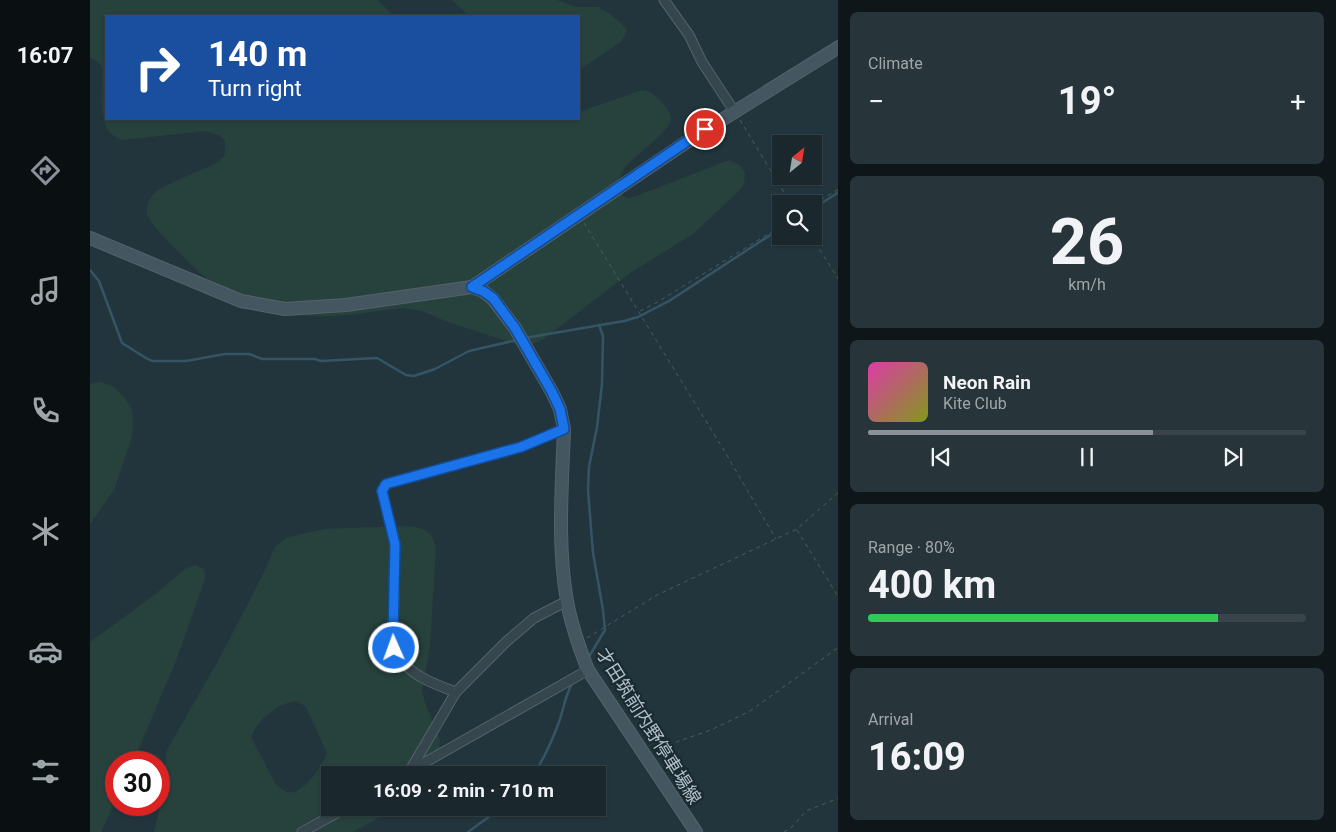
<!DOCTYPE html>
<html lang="en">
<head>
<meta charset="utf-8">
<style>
	:root { --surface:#1a282e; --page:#27343a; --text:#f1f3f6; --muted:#9fa6aa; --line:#38444a; --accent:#8c9099 }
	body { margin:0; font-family:Roboto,"Noto Sans JP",sans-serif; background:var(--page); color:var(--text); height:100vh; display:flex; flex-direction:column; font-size:19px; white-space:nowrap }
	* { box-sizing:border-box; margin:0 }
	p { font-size:16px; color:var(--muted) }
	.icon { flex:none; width:28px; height:28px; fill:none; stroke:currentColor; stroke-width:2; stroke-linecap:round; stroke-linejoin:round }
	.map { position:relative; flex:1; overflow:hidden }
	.panel { display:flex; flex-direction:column; gap:12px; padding:12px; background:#0e1619; width:498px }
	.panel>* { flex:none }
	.guide { position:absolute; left:15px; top:15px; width:475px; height:105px; border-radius:0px; box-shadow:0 1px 4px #0004,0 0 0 1px var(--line); background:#1a4fa0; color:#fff; overflow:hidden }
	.needle { width:32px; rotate:30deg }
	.fabs { position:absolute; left:682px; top:135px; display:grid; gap:10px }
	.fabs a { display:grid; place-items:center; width:50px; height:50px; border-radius:0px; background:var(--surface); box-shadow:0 1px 4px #0004,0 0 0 1px var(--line); font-size:25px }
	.speed { position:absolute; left:15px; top:751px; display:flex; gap:10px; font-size:25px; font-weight:700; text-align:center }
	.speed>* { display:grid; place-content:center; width:65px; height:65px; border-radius:50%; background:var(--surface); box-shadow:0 1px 4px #0004,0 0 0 1px var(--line); line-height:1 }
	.speed .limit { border:8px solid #d22; background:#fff; color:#111 }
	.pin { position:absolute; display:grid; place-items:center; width:42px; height:42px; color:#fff; margin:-21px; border:2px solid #fff; border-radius:50%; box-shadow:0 1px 5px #0007 }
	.me { position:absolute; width:55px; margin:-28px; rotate:358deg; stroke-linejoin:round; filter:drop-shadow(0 0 4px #0008) }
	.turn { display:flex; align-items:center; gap:18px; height:105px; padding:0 20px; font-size:22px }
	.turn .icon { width:65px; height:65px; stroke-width:2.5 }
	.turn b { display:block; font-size:35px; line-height:42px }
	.big { font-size:38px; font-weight:700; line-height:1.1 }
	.panel .widget { flex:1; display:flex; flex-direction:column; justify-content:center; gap:8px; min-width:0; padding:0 18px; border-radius:8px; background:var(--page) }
	.panel .dial { align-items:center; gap:0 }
	.dial b { font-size:65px; line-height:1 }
	.song { display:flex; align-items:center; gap:15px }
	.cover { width:60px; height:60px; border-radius:8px; background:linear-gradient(135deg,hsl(320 70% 55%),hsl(70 70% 35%)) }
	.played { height:5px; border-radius:2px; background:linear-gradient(90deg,var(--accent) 65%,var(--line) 65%) }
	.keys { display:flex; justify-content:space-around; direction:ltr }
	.heat { display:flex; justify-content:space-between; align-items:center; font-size:28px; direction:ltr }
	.charge { height:8px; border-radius:4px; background:linear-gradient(90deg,#34c759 80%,var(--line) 0) }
	.trip { position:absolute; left:231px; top:766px; width:285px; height:50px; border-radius:0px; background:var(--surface); box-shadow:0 1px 4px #0004,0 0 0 1px var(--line); font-weight:700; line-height:50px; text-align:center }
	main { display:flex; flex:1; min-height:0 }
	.dock { display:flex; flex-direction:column; width:90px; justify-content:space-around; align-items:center; background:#0a1012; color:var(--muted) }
	.dock .icon { width:35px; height:35px }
	.dock .active { color:var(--accent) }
	.dock b { font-size:22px; color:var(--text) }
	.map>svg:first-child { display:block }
	.green { fill:#27423d; fill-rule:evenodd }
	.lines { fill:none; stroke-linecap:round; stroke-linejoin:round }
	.stream { stroke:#355565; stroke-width:2.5 }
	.street-casing { stroke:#54636b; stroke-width:11 }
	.secondary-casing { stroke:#54636b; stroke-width:14 }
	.path { stroke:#465e5c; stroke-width:1; stroke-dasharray:4 4; stroke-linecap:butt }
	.street { stroke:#36464d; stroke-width:9 }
	.secondary { stroke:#445660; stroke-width:12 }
	.route-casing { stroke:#114b97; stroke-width:12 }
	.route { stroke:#1a73e8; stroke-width:9 }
	.labels { text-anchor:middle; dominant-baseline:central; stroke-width:5; stroke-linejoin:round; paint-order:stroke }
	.street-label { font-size:18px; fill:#b2c0c9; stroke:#1b2b32 }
</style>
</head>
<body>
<main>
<nav class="dock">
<b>16:07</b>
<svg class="icon active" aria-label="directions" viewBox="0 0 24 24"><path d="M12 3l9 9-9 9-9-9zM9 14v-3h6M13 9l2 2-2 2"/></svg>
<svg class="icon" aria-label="music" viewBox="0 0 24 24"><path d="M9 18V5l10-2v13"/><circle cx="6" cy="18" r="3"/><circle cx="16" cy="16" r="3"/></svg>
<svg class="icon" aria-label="phone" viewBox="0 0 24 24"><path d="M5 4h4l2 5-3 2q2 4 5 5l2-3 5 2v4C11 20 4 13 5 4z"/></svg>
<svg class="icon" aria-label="climate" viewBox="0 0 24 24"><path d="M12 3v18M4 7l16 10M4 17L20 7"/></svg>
<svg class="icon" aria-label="car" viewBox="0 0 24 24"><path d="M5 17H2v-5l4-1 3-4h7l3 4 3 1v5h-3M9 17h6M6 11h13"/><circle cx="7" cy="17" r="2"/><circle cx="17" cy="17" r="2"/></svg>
<svg class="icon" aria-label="filters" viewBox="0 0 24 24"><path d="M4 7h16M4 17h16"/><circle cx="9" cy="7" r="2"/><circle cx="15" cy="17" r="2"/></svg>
</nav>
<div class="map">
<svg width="749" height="832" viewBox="0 0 749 832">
	<rect width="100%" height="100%" fill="#22353d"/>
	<g class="green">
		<path d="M0,0H288L304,16H16V119H489V112L552,90C561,91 569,98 574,105C578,110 581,114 581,119C579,132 545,156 535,167C529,176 528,187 533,196L539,198L544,197L639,160L649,165L655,172L654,184L649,191L603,234L540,273L452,340L440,345L425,344L355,321L332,311L313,308C280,312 244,319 211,315C182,312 143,297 119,280C108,273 59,224 57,214C55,208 60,198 64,193C70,187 118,167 129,162L135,154V142L133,138L128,135L115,131L33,140C7,133 12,101 12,79C12,74 13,68 10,64C8,62 3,59 0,58Z"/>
		<path d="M362,0H467L486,7H508L519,13L535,27L537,31L532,41L489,70V16H379Z"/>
		<path d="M11,382L24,387L35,398L42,410L43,426L41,440L24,490L0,524V384Z"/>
		<path d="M312,526C331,528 341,527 346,548L340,646L332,691L335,703L350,740L349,752L334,775H240V808H305L263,832H64L71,802L77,750L133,652L173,574L185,547L196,538L234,529ZM207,701L216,707L237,753C233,765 217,788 204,792C197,794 191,789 186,785L161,737C168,720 187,703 207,701Z"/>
		<path d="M105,565L114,569L116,576L86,661L43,762H26V800L11,832H0V642L63,596L95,569Z"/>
	</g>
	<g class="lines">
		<g class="stream">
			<path d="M724,208L749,192"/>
			<path d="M0,270L9,281L32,343L56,358L62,361H96L135,354H159L172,359H225L231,361L287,358L316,375L324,376L345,369L379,351L427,340"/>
			<path d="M435,338L534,321L548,317L579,301L691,228"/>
			<path d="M498,658L515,630L513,610L503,553L498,490L499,467L507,427L512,384L513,336L509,325"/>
			<path d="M443,775C454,759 462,741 469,722C474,708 475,695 483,682"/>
			<path d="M378,832L411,808"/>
		</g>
		<g class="street-casing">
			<g id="street">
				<path d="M574,0L599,35L612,62L644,111"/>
				<path d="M366,692C338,682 307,671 303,637L305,544L292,491L296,484L431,447L474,429"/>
				<path d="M318,772L498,670"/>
				<path d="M319,772L366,692L417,641L444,618L477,601"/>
				<path d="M212,832L256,808"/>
			</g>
		</g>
		<g class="secondary-casing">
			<g id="secondary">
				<path d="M0,238L151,301L195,309L256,305L382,287L393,291L403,299L425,328L462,392L470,409L474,429C472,486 467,544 477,601C481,624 489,647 498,670L606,832"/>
				<path d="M382,287L601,139L749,47"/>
			</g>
		</g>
		<g class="path">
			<path d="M650,120L701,204"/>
			<path d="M724,204L749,189"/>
			<path d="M494,223L635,452L686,539"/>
			<path d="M721,236L749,280"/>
			<path d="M550,311L566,303L691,226"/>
			<path d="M707,530L749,598"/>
			<path d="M497,638L567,595L707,529L749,492"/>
			<path d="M563,750L621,730L660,711L749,647"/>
			<path d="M694,832L701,828L716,811L749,798"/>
		</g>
		<use href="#street" class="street"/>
		<use href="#secondary" class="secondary"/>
	</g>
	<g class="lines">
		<g class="route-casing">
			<path id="route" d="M304,648L303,637L305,544L292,491L296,484L431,447L474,429L470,409L462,392L425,328L403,298L393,291L382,287L615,129"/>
		</g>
		<use href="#route" class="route"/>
	</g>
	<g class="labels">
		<g class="street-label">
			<text transform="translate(559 726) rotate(58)">才田筑前内野停車場線</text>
		</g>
	</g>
</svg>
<div class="fabs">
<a><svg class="needle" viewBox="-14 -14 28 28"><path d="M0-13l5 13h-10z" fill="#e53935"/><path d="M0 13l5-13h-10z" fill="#9fa6aa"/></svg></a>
<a><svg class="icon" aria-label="search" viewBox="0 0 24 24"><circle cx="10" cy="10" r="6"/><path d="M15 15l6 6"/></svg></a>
</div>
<div class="speed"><div class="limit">30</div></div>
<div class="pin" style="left:615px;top:129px;background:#d93025"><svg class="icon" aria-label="arrive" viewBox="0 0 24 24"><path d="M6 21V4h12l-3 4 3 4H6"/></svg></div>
<svg class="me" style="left:304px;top:648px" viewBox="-20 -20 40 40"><circle r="17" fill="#1a73e8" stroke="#fff" stroke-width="3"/><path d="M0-11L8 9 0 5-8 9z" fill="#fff"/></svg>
<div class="trip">16:09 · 2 min · 710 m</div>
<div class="guide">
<div class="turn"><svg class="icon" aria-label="right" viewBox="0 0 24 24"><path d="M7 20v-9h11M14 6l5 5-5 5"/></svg><div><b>140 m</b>Turn right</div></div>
</div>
</div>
<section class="panel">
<div class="widget"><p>Climate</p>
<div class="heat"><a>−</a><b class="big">19°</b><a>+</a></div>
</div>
<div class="widget dial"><b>26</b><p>km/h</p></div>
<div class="widget">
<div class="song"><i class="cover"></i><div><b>Neon Rain</b><p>Kite Club</p></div></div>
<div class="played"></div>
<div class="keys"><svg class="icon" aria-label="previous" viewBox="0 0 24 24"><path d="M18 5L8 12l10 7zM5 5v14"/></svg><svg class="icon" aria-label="pause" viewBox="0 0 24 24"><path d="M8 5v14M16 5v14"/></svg><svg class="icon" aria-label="next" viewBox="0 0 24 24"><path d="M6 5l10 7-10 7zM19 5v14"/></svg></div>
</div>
<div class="widget"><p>Range · 80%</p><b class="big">400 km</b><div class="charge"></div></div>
<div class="widget"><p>Arrival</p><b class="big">16:09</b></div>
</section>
</main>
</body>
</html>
